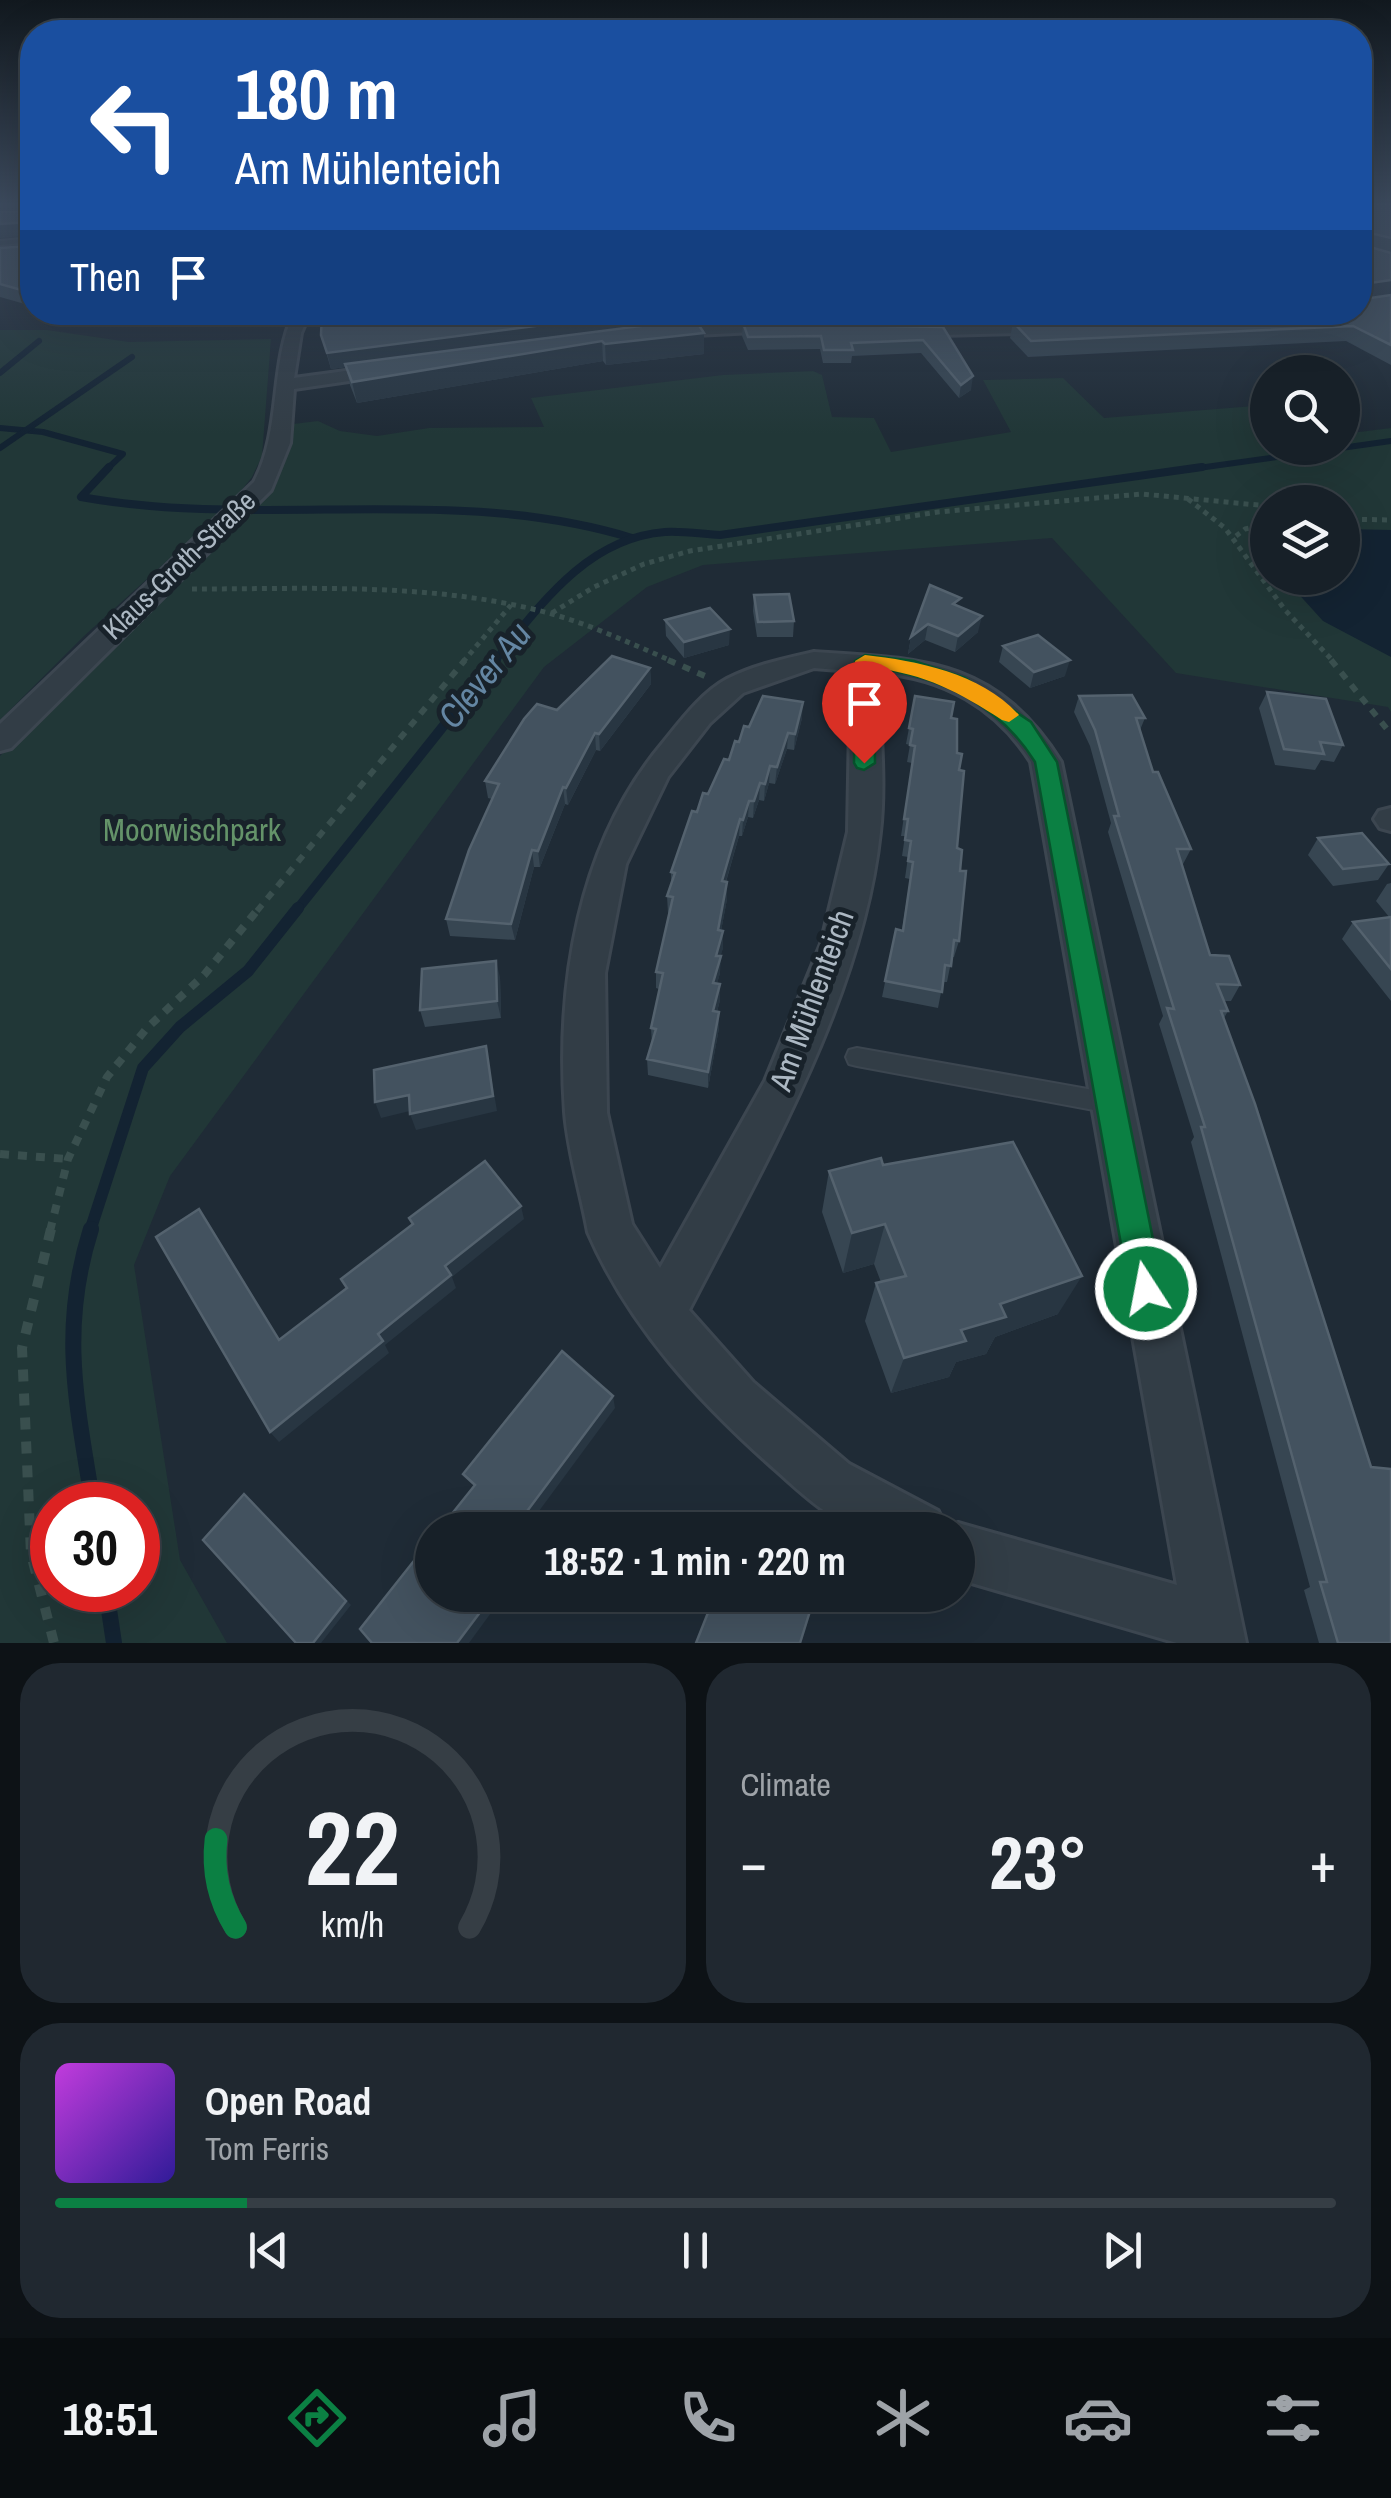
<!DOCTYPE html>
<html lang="en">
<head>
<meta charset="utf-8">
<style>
	:root { --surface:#172028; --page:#202830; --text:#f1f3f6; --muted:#9ea3a8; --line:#363e45; --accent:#0b8043 }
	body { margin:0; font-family:"Archivo Narrow",sans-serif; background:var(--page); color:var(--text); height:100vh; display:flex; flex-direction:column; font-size:38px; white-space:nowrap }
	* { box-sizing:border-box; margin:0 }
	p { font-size:32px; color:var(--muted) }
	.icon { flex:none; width:55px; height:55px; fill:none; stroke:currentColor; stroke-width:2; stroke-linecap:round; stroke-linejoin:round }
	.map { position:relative; height:1643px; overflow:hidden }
	.panel { display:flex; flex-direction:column; gap:20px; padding:20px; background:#0d1216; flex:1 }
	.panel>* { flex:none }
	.guide { position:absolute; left:20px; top:20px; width:1352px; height:305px; border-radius:40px; box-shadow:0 10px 40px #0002,0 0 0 2px var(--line); background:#1a4fa0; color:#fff; overflow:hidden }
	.fabs { position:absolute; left:1250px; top:355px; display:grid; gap:20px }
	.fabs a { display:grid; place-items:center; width:110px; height:110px; border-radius:50%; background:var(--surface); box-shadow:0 10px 40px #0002,0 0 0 2px var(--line); font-size:50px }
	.speed { position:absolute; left:30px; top:1482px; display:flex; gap:20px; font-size:50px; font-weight:700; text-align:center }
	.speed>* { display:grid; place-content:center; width:130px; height:130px; border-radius:50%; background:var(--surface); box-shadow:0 10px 40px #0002,0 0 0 2px var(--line); line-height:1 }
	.speed .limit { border:15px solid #d22; background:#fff; color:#111 }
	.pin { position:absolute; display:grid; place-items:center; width:85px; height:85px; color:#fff; margin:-102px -42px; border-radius:50% 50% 50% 0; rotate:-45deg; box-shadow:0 0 10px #0007 }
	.pin .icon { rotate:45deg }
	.me { position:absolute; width:110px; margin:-55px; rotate:349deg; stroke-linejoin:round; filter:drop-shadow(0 0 8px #0008) }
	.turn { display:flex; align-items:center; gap:35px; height:210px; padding:0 50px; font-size:45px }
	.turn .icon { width:130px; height:130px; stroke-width:2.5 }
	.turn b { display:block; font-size:70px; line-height:85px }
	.then { display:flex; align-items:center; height:95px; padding:0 50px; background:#0003; gap:20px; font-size:38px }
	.big { font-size:75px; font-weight:700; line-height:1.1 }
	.panel .tile { flex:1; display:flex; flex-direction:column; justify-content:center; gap:15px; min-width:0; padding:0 35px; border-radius:40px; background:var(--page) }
	.panel .dial { align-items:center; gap:0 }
	.dial svg { height:260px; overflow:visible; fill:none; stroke:var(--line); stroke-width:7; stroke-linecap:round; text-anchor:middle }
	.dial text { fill:var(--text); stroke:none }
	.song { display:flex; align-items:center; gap:30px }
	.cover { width:120px; height:120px; border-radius:15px; background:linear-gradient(135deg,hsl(290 70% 55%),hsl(250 70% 35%)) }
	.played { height:10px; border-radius:5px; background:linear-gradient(90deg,var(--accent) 15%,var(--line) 15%) }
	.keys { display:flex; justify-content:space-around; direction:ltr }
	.heat { display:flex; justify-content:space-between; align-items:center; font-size:55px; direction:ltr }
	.panel .tiles { flex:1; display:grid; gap:20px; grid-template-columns:1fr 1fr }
	.tile:last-child { grid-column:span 2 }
	.trip { position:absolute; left:415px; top:1512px; width:560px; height:100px; border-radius:50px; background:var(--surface); box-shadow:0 10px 40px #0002,0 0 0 2px var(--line); font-weight:700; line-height:100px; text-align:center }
	.menu { display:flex; height:160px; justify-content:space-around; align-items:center; background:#090d10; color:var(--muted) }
	.menu .icon { width:70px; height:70px }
	.menu .current { color:var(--accent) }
	.menu b { font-size:45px; color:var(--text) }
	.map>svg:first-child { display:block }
	.green { fill:#213737; fill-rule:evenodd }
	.water { fill:#132332 }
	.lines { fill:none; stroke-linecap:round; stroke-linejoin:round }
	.stream-far4 { stroke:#132332; stroke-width:6 }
	.stream-far3 { stroke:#132332; stroke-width:8 }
	.stream-far2 { stroke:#132332; stroke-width:10 }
	.stream-far1 { stroke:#132332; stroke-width:12 }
	.stream { stroke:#132332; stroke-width:16 }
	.lane-casing { stroke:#3c4650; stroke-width:4 }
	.street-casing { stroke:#3c4650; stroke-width:6 }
	.path-far3 { stroke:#394f4e; stroke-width:5; stroke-dasharray:5 5; stroke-linecap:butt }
	.path-far2 { stroke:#394f4e; stroke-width:6; stroke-dasharray:8 8; stroke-linecap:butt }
	.path-far1 { stroke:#394f4e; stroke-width:8; stroke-dasharray:9 9; stroke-linecap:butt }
	.path { stroke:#394f4e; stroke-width:10; stroke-dasharray:12 12; stroke-linecap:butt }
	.lane { fill:#323d46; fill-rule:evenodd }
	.street { fill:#323d46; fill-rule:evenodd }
	.wall { fill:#374652 }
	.shaded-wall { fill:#283642 }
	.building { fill:#43525f; stroke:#54626e; stroke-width:2.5 }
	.route { fill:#0b8043; stroke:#07532c; stroke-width:2.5 }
	.slow { fill:#f59e0b }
	.labels { text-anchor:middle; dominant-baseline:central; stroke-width:10; stroke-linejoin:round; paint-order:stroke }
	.far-street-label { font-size:28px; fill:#acb8c3; stroke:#18222a }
	.park-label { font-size:32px; fill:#649369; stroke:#18222a }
	.street-label { font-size:32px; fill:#acb8c3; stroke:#18222a }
	.water-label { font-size:35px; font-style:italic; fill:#6486a3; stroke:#18222a }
</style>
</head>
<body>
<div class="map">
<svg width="1391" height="1643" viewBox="0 0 1391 1643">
	<rect width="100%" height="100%" fill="#1f2b36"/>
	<g class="green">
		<path d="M0,330H47L129,342L271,339L262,456L252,477L232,502L84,636L0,720Z"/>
		<path d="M813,371L822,375L832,417L874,418L891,452L1011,432L983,380L1063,378L1104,418L1267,405L1268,448H1342L1343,434L1391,428V712L1388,707L1176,673L1052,538L703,565L647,587L544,667L170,1176L134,1265L180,1560L227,1643H0V756L271,487L281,471L293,424L318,421L340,431L377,436L429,428L544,427L531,398L723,375ZM1268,502H1342V578H1268ZM52,1505H138V1590H52Z"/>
	</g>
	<path class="water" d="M1343,529L1391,530V657L1323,621L1284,578H1342Z"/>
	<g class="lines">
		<g class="stream-far4">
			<path d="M0,373L39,341"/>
			<path d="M0,428L43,432L123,454L106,470"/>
			<path d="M0,448L132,357"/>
			<path d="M1184,470L1391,441"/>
		</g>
		<g class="stream-far3">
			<path d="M109,467L81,497C264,530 453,483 632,538"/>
			<path d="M494,662C539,607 586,538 665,532C683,531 702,534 720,535L1202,467"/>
		</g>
		<path class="stream-far2" d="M296,911L496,660"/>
		<path class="stream-far1" d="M90,1231L143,1068L180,1027L248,971L298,908"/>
		<g class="stream">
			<path d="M91,1229C59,1330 77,1404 93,1505"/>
			<path d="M106,1590L114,1643"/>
		</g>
		<g class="lane-casing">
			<g id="lane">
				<path d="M32,238V242L0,245V241Z"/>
				<path d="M857,1048L1110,1093L1118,1096L1121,1103L1118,1110L1110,1113L857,1066L849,1064L846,1057L849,1050Z"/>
			</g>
		</g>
		<g class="street-casing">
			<g id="street">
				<path d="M294,312H310L301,333L294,378L390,365L399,370L390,375L294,389L290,443L271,490L11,748L0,751V724L254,482C282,429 269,367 294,312Z"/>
				<path d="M787,321L793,322V330L656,337L648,332L656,327Z"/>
				<path d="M1052,323L1058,324V332L901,336L893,331L901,326Z"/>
				<path d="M814,652C923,659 996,659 1061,762L1246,1643H1177L958,1579V1530C928,1530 894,1535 865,1530C835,1525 799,1491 777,1471C701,1404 629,1327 588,1232C581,1193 568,1152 565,1112C556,985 578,844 662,744C680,722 701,693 727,679C754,665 784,659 814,652ZM814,668L851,671L848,832L821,944L765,1081L660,1268L632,1224L607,1113L605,973L626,864L668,777L710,723L743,693ZM879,673C943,677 997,708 1031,762L1177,1585L958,1523L946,1528L938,1511L849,1464L753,1382L689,1310C764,1164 863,997 880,832C886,781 879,725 879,673Z"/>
				<path d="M1391,808V831L1380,828L1374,819L1379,811Z"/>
			</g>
		</g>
		<g class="path-far3">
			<path d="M1188,499L1225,528L1285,610L1334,662"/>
			<path d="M1342,519L1391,520"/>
			<path d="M1236,536L1245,529L1268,524"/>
			<path d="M192,589C312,589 436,582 552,614C594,626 634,645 674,662"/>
			<path d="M552,613L594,587L644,564L690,551L938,512L1142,494L1268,506"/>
			<path d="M463,662L511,605"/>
		</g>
		<g class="path-far2">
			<path d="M668,660L705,676"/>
			<path d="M1331,660L1391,734"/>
			<path d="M257,911L465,660"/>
		</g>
		<g class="path-far1">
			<path d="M0,1154L68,1159"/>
			<path d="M50,1231L68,1159L107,1077L147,1028L204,975L259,908"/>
		</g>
		<path class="path" d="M51,1229L22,1348L31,1554L54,1643"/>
		<use href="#lane" class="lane"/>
		<use href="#street" class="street"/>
	</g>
	<g class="wall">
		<path d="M0,204H32V306L0,297V248L29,246L27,210H0Z"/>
		<path d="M1360,204H1391V294L1364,298L1391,295V365L1346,341L1028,357L1010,338L1013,322L1360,312Z"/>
		<path d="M57,312H149L111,327Z"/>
		<path d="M734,312H932L930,322L736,319Z"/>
		<path d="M985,312H1140L993,321Z"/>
		<path d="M686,320L704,333V354L606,365L603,361L357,403L350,385L346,367L331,369L321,335Z"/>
		<path d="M743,323L943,327L971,390L959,398L921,353L852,356L851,363H823L820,349L748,350L742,336Z"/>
		<path d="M930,585L959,607L978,632L955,652L925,640L908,654L911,637Z"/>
		<path d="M754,595L794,621L793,637H757L753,611Z"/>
		<path d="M665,620L729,645L684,658L666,636Z"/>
		<path d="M1003,646L1065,676L1030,688L999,662Z"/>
		<path d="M650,668L651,684L600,751L596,750L568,805L565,804L540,867H534L515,940L450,936L446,919L492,799L488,798L485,781L557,710Z"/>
		<path d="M1267,692L1343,745L1334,762L1321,760L1315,770L1275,765L1259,708Z"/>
		<path d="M915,696L951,718L959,770L957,848L960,871L959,941L954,957H952L947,982H943L938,1008L882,997L896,929L902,930L910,879L905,878L908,857L902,856L905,836H901L912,763L907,762L910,745L906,744Z"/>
		<path d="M1079,696L1145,718L1140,730L1153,772L1191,849L1182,866L1210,955L1240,985L1231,1001H1223L1228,1011L1224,1018L1391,1643H1319L1304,1590L1310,1587L1191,1142L1194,1137L1159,1024L1163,1016L1108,832L1111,823L1090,746L1074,712Z"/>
		<path d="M802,718L794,750L787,749L775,784L769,783L764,801L759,800L753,818L748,817L742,836H739L726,882L727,899L721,931H723V948L720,956V973L717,983L720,1000L717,1012H719V1028L708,1088L648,1075L647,1059L652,1044L651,1028L659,989L656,988V972L669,913H668L667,896L671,884V872L697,812L749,727Z"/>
		<path d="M1318,838L1389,864L1378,880L1333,886L1308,855Z"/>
		<path d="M1391,883V1001L1342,939L1353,922L1390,918L1376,901L1387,884Z"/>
		<path d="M500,977L501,1018L425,1027L420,1010Z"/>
		<path d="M883,1165L1058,1314L995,1337L986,1354L956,1362L949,1377L891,1393L865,1321L876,1283L881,1282L874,1264L843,1273L822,1212L829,1171Z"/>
	</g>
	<g class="shaded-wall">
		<path d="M29,222L32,235L0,238V224Z"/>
		<path d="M1391,280V294L1360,298L1363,284Z"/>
		<path d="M106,312H149L111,327Z"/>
		<path d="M643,312H686V322L331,369L327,353Z"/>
		<path d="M704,333V354L606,365L605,344Z"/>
		<path d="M602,341L603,361L357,403L352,382Z"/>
		<path d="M973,376L971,390L959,398L961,385Z"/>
		<path d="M982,616L978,632L955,652L958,636Z"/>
		<path d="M928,624L925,640L908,654L911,637Z"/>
		<path d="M730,629L729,645L684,658V642Z"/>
		<path d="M1070,660L1065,676L1030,688L1034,672Z"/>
		<path d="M650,668L651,684L600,751L599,734Z"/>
		<path d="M803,702L802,718L794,750L795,734Z"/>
		<path d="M595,733L596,750L568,805L566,788Z"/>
		<path d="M788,733L787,749L775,784L777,767Z"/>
		<path d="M770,766L769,783L764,801L765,784Z"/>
		<path d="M760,783L759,800L753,818L754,801Z"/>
		<path d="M563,787L565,804L540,867L538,851Z"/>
		<path d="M749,801L748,817L742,836L743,820Z"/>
		<path d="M740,819L739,836L721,898L722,881Z"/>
		<path d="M532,850L534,867L515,940L511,924Z"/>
		<path d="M727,882V899L718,947V930Z"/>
		<path d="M723,931V948L716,972V956Z"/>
		<path d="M721,956L720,973L713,999V983Z"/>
		<path d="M496,961L500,977L501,1018L497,1001Z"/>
		<path d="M720,984V1000L713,1027V1011Z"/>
		<path d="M719,1012V1028L708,1088V1072Z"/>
		<path d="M486,1046L497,1111L416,1130L410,1114Z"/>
		<path d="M409,1095L414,1110L381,1118L375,1102Z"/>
		<path d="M521,1206L524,1219L452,1277L456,1288L385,1345L389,1353L279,1442L270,1432L378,1334L445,1266Z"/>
		<path d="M199,1209L208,1222L287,1352L279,1340Z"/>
		<path d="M885,1224L874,1264L843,1273L852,1233Z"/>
		<path d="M1082,1276L1058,1314L995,1337L986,1354L956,1362L949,1377L891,1393L904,1358L961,1330L1000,1304Z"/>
		<path d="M613,1396L615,1408L525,1530H517L516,1526Z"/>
		<path d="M250,1499L351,1605L321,1643H313Z"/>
		<path d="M493,1595H504L469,1643H457Z"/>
	</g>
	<g class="building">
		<path d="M28,204H32V293L0,284V248L29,246V222L0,224V212H27Z"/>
		<path d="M1360,204H1391V238L1366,232L1362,235L1363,245L1391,253V280L1363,284L1364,299L1391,295V345L1353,326L1031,341L1013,322L1187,312H1360Z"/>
		<path d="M322,312H643L327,353L321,335Z"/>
		<path d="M695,319L704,333L605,344L602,341L352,382L345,364Z"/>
		<path d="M743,323L943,327L973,376L961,385L923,340L851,343L853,350H824L821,336L748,337Z"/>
		<path d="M930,585L961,598L953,604L982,616L958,636L928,624L911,637Z"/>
		<path d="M789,594L794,621L758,622L754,595Z"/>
		<path d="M710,608L730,629L684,642L665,620Z"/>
		<path d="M1038,635L1070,660L1034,672L1003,646Z"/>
		<path d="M612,656L650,668L599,734L595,733L566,788L563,787L538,851L532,850L511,924L446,919L469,850L499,784L485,781L524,719L537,704L557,710Z"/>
		<path d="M1267,692L1326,699L1343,745L1320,742L1324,754L1284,749Z"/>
		<path d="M1132,695L1145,718H1136L1153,772H1158L1191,849H1177L1210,955L1229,956L1240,985L1217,984L1228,1011H1221L1255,1104L1371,1467L1391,1469V1643H1338L1320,1582H1327L1201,1127H1205L1167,1008L1174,1009L1114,816H1119L1095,730L1079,696Z"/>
		<path d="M763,696L803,702L795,734L788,733L777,767L770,766L765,784L760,783L754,801H749L743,820L740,819L722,881L727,882L718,930L723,931L716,956H721L713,983L720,984L713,1011L719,1012L708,1072L647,1059L656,1029L651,1028L663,973L656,972L673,897L667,896L675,873L671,872L692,811L697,812L703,793L708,794L724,759L729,760L735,741L739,742L744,726L749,727Z"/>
		<path d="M915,696L954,702L951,718L957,719V753L962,754L959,770L964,771L957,848L962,850L960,871H966L959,941L954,940L951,966L945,965L942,992L885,981L896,929L903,931L913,862L908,861L911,841L905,840L908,819H904L915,746L910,745L913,729L909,728Z"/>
		<path d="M1362,833L1389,864L1343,869L1318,838Z"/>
		<path d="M1391,917V969L1353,922Z"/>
		<path d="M496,961L497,1001L420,1010L422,969Z"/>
		<path d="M486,1046L493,1096L410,1114L409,1095L375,1102L374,1070Z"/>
		<path d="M1013,1142L1082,1276L1000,1304L1006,1317L961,1330L966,1341L904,1358L876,1283L906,1276L885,1224L852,1233L829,1171L881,1158L883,1165Z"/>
		<path d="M485,1161L521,1206L445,1266L451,1275L378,1334L383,1341L270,1432L156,1237L199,1209L279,1340L347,1288L341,1279L413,1224L409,1218Z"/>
		<path d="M562,1351L613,1396L516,1526L520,1530H439L475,1485L463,1474Z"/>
		<path d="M244,1494L346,1601L313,1643H296L203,1540Z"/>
		<path d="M432,1538V1595H493L457,1643H372L360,1629Z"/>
		<path d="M715,1595H815L800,1643H696Z"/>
	</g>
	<linearGradient id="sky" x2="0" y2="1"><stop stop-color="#11181e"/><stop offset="0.47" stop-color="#3c4a5d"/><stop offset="1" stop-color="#3c4a5d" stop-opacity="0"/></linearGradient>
	<rect width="1391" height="434" fill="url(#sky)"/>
	<path class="route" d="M865,655L914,661L965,678L1031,722L1057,762L1163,1289L1158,1300L1146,1305L1134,1300L1129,1289L1035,762C1000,705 940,676 874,668L875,763L864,770L857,768L854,763L855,661Z"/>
	<path class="slow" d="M865,655C918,661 981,673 1019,715L1009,722L1002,720C959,692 925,674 874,668L872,679H858L855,661Z"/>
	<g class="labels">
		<g class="far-street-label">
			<text transform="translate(179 565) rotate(-44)">Klaus-Groth-Straße</text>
		</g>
		<g class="park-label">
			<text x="192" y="829">Moorwischpark</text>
		</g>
		<g class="street-label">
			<text transform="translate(811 1000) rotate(-70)">Am Mühlenteich</text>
		</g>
		<g class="water-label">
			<text transform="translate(484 675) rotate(-51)">Clever Au</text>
		</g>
	</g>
</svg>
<div class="fabs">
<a><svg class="icon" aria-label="search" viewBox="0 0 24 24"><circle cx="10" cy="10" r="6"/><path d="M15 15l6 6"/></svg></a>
<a><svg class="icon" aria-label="layers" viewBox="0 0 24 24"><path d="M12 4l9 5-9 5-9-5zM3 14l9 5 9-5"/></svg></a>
</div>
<div class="speed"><div class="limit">30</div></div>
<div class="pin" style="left:864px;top:763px;background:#d93025"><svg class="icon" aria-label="arrive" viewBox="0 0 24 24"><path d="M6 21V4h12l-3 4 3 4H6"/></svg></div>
<svg class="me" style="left:1146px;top:1289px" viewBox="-20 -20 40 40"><circle r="17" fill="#0b8043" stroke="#fff" stroke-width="3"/><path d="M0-11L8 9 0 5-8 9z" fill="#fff"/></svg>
<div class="trip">18:52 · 1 min · 220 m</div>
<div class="guide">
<div class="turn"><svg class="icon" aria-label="left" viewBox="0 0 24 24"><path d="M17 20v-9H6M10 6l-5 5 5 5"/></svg><div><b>180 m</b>Am Mühlenteich</div></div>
<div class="then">Then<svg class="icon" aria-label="arrive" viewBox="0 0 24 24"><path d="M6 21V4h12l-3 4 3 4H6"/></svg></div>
</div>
</div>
<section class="panel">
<div class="tiles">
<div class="tile dial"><svg viewBox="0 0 100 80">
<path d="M14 69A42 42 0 1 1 86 69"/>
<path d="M14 69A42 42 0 0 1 8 42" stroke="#0b8043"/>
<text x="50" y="56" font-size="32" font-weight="700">22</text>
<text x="50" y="72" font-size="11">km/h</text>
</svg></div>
<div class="tile"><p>Climate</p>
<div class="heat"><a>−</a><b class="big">23°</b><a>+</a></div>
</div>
<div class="tile">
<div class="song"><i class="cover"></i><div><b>Open Road</b><p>Tom Ferris</p></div></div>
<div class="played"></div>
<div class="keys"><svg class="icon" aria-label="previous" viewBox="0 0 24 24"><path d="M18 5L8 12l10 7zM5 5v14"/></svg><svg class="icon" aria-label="pause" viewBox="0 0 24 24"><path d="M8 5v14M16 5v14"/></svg><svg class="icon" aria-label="next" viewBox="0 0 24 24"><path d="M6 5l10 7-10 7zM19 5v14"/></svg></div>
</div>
</div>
</section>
<nav class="menu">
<b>18:51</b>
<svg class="icon current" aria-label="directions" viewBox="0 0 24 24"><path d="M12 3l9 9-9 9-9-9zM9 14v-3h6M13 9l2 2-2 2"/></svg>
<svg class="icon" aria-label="music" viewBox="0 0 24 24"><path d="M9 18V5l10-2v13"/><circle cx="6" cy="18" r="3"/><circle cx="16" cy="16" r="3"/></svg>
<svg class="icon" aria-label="phone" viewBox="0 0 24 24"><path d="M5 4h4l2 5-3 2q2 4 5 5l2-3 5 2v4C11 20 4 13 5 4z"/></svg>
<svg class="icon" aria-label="climate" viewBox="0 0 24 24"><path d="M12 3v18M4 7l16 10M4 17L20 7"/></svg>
<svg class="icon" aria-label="car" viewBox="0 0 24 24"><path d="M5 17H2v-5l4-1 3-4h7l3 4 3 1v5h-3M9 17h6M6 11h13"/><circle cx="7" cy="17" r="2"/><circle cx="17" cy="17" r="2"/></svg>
<svg class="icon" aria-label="filters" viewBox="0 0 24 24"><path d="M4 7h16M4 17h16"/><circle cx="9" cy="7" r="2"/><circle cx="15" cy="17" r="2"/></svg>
</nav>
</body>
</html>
